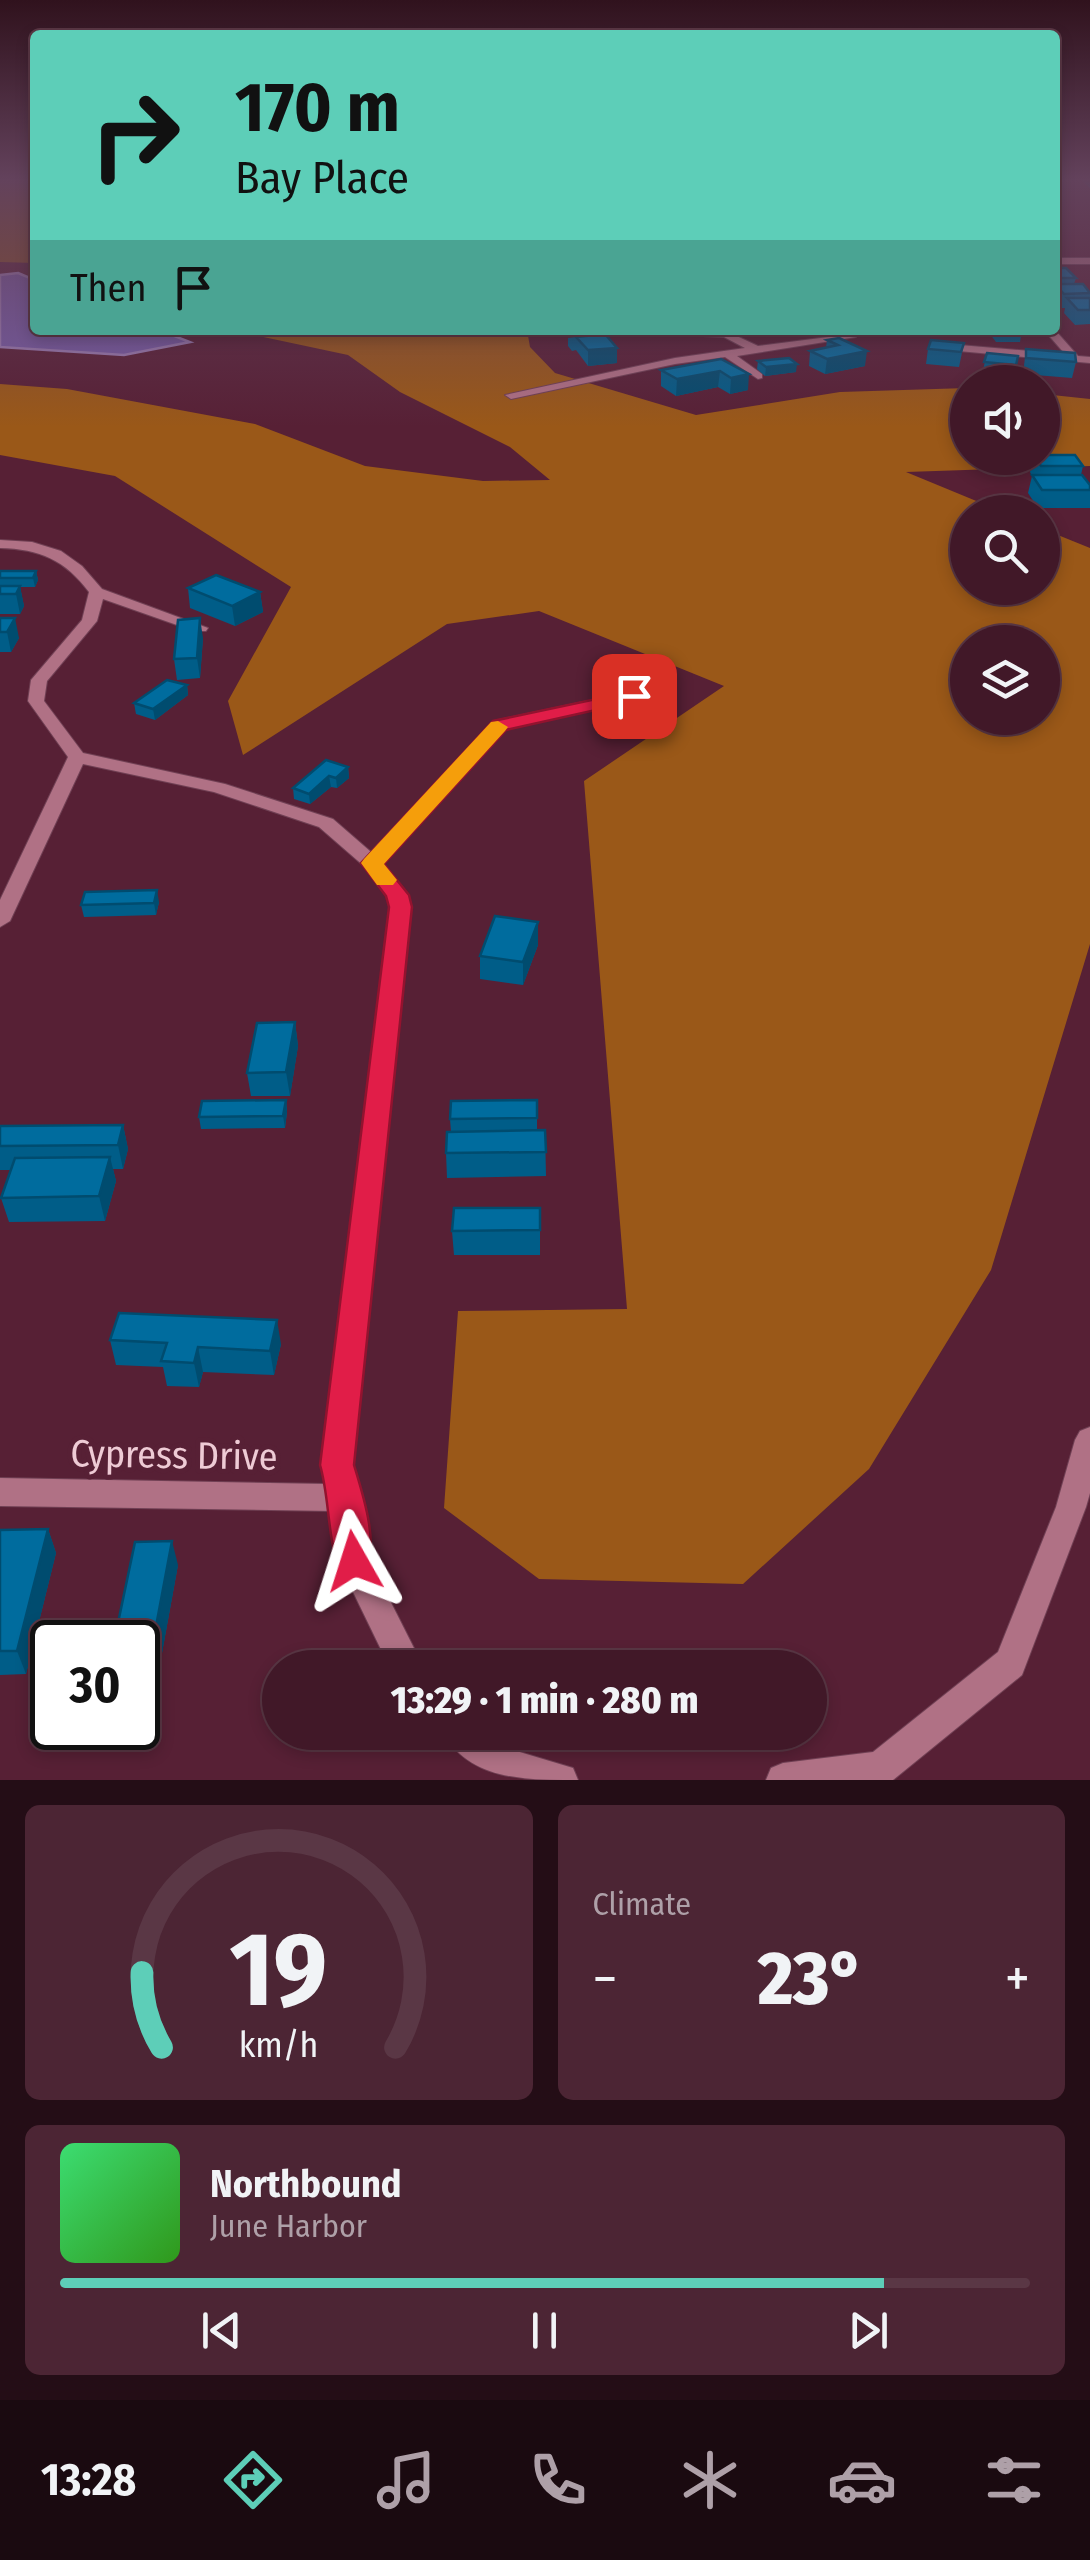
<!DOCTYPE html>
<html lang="en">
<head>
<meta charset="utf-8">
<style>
	:root { --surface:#411828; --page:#4c2534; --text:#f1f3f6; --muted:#aea0a8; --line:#5a3745; --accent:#5dceb8 }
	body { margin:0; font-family:"Fira Sans Condensed",sans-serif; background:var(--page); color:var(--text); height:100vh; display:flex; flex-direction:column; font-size:38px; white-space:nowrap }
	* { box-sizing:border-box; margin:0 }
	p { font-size:32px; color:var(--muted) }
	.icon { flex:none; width:55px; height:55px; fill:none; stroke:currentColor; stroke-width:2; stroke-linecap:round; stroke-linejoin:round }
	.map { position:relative; height:1780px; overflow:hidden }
	.details { display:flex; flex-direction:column; gap:25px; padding:25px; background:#240d16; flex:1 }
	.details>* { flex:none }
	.guide { position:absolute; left:30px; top:30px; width:1030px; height:305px; border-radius:10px; box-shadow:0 5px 15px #0003,0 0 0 2px var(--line); background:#5dceb8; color:#111; overflow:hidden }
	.fabs { position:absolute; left:950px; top:365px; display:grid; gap:20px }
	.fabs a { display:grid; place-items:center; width:110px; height:110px; border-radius:50%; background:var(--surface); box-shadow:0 5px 15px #0003,0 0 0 2px var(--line); font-size:50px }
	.speed { position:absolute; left:30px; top:1620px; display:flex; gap:20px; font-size:50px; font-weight:700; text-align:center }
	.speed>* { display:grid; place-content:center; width:130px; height:130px; border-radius:50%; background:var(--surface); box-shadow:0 5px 15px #0003,0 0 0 2px var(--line); line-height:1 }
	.speed .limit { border:5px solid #111; border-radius:15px; background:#fff; color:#111 }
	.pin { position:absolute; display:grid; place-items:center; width:85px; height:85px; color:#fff; margin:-42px; border-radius:20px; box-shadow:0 5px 15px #0006 }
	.me { position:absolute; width:110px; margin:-55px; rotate:354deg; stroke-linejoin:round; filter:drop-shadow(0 0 8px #0008) }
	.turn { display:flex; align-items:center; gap:35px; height:210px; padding:0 40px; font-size:45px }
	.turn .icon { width:130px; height:130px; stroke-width:2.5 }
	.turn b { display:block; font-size:70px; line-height:85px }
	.then { display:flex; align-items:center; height:95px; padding:0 40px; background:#0003; gap:20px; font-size:38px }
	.big { font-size:75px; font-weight:800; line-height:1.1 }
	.details .card { flex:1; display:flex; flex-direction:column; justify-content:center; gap:15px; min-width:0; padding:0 35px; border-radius:15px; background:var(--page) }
	.details .dial { align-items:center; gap:0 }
	.dial svg { height:260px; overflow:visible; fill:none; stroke:var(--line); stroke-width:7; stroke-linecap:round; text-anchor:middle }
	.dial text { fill:var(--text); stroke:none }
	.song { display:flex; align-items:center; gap:30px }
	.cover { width:120px; height:120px; border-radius:15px; background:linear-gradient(135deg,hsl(140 70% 55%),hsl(110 70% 35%)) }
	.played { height:10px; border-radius:5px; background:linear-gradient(90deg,var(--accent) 85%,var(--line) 85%) }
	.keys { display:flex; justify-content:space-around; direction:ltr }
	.heat { display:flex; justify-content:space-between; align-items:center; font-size:55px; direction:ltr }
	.details .tiles { flex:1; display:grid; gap:25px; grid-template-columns:1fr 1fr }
	.card:last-child { grid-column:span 2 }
	.trip { position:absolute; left:262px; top:1650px; width:565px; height:100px; border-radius:50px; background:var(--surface); box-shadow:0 5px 15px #0003,0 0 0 2px var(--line); font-weight:800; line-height:100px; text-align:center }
	.tabs { display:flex; height:160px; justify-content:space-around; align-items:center; background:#1a0a10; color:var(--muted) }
	.tabs .icon { width:70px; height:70px }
	.tabs .selected { color:var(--accent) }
	.tabs b { font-size:45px; color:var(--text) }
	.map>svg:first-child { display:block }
	.green { fill:#864e1c }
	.forest { fill:#9a5818; fill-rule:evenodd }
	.water { fill:#765ca5; stroke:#9a7db3; stroke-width:2.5 }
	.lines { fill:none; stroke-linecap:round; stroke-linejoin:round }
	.street-casing { stroke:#704054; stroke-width:2 }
	.street { fill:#b07185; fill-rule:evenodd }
	.wall { fill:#005d88 }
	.shaded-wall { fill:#004c6f }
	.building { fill:#006c9e; stroke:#004c6f; stroke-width:2.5 }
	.route { fill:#e11d48; stroke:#92132f; stroke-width:2.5 }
	.slow { fill:#f59e0b }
	.labels { text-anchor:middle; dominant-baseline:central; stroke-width:10; stroke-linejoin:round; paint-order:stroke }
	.near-street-label { font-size:38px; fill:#eecbd5; stroke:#572035 }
</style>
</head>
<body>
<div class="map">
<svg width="1090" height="1780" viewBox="0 0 1090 1780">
	<rect width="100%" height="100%" fill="#572035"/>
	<path class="green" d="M0,178H35V263L0,262Z"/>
	<path class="forest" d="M230,330H527L530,347L555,373L696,415L840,392L967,388L968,458H1042L1043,394L1090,399V466L906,472L1003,512H968V588H1042L1043,529L1090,548V944L991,1270L869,1469L743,1584L539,1579L444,1508L458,1311L627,1309L584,781L724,686L539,611L447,624L243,755L228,701L291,587L115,476L0,455V384L67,389L255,424L365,466L483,481L550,480L510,447L400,392L348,355ZM968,642H1042V718H968Z"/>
	<path class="water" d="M18,273L35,280V330H159L190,342L124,355L0,347V275Z"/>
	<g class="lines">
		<g class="street-casing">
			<g id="street">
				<rect x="1055" y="258" width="35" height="6"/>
				<path d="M635,330L726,331L758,346L844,335L842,330H852L856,337L737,356L762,374V378L758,379L725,357L675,364L511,399L505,395L675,358L745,348L724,337L640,333Z"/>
				<path d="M1044,330H1055L1078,356L1090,357V363L948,350L943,347L948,344L1065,354Z"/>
				<path d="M0,540L32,542L61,551L82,566L102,589L208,628L206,631H194L103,599L97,621L47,681L44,701L83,753L225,784L333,819L371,852L494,721L635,691L643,696L635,701L506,729L382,863L407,895L410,907L352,1465L361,1498L369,1559L424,1668H390L338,1561L333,1511L0,1506V1478L327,1484L322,1465L390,907L387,896L365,867L319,827L214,792L83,764L10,921L0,927V900L68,757L28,701L31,680L82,620L89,592C65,560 40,549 0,548Z"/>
				<path d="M1090,1427V1493L1086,1507L1022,1675L893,1780H766L771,1768L783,1763L873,1752L998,1652L1056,1507L1075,1440L1080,1431Z"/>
				<path d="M443,1732H482L490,1743L573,1768L578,1780C523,1780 469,1780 443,1732Z"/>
			</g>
		</g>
		<use href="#street" class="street"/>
	</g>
	<g class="wall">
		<path d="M1079,178H1090V188Z"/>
		<path d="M1055,268L1076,278L1074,284L1090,292V324L1075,325L1064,313L1065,308H1061L1055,301Z"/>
		<path d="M987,330H1022L1020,342H996Z"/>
		<path d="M576,337L617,363L588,366L576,350L572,351L568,346V338Z"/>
		<path d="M839,338L865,366L825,374L809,366L810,351L826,348L827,340Z"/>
		<path d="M964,343L959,367L926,364L928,349Z"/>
		<path d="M1026,349L1076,362L1072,378L1023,374Z"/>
		<path d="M987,353L1018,356L1015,373L983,370Z"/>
		<path d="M721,359L748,390L730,394L718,387L676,396L661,386V370Z"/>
		<path d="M758,361L796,372L765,376L757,369Z"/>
		<path d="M1033,458H1042L1083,466L1081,475L1090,485V508H1038L1028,493L1032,476L1030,472Z"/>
		<path d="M0,571H36L38,580L35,587H20L24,606L20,614H0Z"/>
		<path d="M188,588L260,592L263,612L235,626L190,608Z"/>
		<path d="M0,618L19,638L11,652H0Z"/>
		<path d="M203,638L200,678L177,680L174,659Z"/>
		<path d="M187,685L188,695L155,720L136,714L134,703Z"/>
		<path d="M348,767L349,778L337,788L331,787L310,804L294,799L293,788Z"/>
		<path d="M159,902L156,915L84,917L81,905Z"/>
		<path d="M538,945L523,985L480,979V956Z"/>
		<path d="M295,1022L298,1046L290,1096H251L247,1073Z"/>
		<path d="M286,1100L287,1112L285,1128L201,1129L199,1117Z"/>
		<path d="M537,1100V1130H545L546,1176L447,1178L446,1153L451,1132L450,1119Z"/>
		<path d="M123,1125L128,1149L123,1169H113L116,1181L105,1221L9,1222L1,1198L11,1170H0V1126Z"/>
		<path d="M540,1208V1255H454L452,1231Z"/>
		<path d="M110,1340L281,1344L274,1375L203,1372L199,1387L167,1386L163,1367L116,1365Z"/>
		<path d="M48,1529L56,1553L26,1674L0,1675V1530Z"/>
		<path d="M178,1565L152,1708L138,1709V1642Z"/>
	</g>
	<g class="shaded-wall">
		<path d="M617,348V363L588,366V350Z"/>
		<path d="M867,351L865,366L825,374L827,359Z"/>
		<path d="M797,364L796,372L765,376L766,367Z"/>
		<path d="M720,371L718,387L676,396L677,379Z"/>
		<path d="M749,374L748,390L730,394L731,378Z"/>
		<path d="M36,571L38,580L35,587L33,578Z"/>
		<path d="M20,586L24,606L20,614L16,594Z"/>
		<path d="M260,592L263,612L235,626L232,606Z"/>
		<path d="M15,618L19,638L11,652L7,632Z"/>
		<path d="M200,618L203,638L200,678L197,658Z"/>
		<path d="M187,685L188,695L155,720L153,709Z"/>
		<path d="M348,767L349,778L337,788L336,778Z"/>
		<path d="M329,776L331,787L310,804L309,794Z"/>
		<path d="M157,890L159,902L156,915L154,903Z"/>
		<path d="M538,922V945L523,985V962Z"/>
		<path d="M295,1022L298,1046L290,1096L286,1072Z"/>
		<path d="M286,1100L287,1112L285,1128L283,1116Z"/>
		<path d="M123,1125L128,1149L123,1169L118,1145Z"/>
		<path d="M110,1157L116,1181L105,1221L99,1196Z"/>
		<path d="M277,1320L281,1344L274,1375L270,1351Z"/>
		<path d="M198,1347L203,1372L199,1387L194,1363Z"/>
		<path d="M48,1529L56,1553L26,1674L17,1651Z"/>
		<path d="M172,1541L178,1565L152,1708L145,1685Z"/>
	</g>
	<g class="building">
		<path d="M1055,268H1066L1076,278H1055Z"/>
		<path d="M1055,284H1083L1090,293L1064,294Z"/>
		<path d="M1067,298H1090V310H1078Z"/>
		<path d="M605,334L617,348L588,350L576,337Z"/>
		<path d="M839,338L867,351L827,359L810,351L838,345L827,340Z"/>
		<path d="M931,340L964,343L961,352L928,349Z"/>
		<path d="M1026,349L1075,353L1076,362L1026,358Z"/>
		<path d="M987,353L1018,356L1016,365L984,362Z"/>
		<path d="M789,358L797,364L766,367L758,361Z"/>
		<path d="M721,359L749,374L731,378L720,371L677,379L661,370Z"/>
		<path d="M1042,455H1075L1083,466H1041L1035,458H1042Z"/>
		<path d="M1032,475H1082L1090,485V490H1042Z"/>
		<path d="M0,571H36L33,578H0Z"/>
		<path d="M216,575L260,592L232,606L188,588Z"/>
		<path d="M0,586H20L16,594H0Z"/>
		<path d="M0,618H15L7,632H0Z"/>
		<path d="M200,618L197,658L174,659L178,620Z"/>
		<path d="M167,680L187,685L153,709L134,703Z"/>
		<path d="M326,760L348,767L336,778L329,776L309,794L293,788Z"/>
		<path d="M157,890L154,903L81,905L85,892Z"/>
		<path d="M495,916L538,922L523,962L480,956Z"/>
		<path d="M295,1022L286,1072L247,1073L257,1023Z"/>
		<path d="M286,1100L283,1116L199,1117L202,1101Z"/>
		<path d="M537,1100V1118L450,1119L451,1101Z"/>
		<path d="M123,1125L118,1145L0,1146V1126Z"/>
		<path d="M545,1130L546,1152L446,1153L447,1132Z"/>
		<path d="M110,1157L99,1196L1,1198L15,1158Z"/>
		<path d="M454,1208H540V1230L452,1231Z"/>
		<path d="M119,1313L277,1320L270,1351L198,1347L194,1363L161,1361L167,1343L110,1340Z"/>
		<path d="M48,1529L17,1651H0V1530Z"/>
		<path d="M172,1541L145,1685H138V1642H114L135,1542Z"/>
	</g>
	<linearGradient id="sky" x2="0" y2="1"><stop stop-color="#30121d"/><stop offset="0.42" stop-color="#63425c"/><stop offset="1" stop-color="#63425c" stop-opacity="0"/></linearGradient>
	<rect width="1090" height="427" fill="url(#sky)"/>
	<path class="route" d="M634,691L644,696L641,700L506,730L384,864L409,895L412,907L354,1465C363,1495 379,1543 366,1573L354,1577L341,1573C327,1541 330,1499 320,1465L389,907L386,896L361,863L493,721Z"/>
	<path class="slow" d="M498,721L508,727L505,731L384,864L397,880L393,885H377L361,863L364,859L491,722Z"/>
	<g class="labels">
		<g class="near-street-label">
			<text transform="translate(174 1455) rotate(1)">Cypress Drive</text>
		</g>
	</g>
</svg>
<div class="fabs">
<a><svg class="icon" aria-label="sound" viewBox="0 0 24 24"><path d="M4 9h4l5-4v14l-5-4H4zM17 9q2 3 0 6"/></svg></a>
<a><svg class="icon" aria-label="search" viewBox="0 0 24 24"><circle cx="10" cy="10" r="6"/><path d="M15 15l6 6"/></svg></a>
<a><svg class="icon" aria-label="layers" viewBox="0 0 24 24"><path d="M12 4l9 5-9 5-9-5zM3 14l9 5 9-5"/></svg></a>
</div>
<div class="speed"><div class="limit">30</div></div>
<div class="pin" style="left:634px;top:696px;background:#d93025"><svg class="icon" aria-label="arrive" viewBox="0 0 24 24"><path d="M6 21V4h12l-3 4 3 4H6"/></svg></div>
<svg class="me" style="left:354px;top:1561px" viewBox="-20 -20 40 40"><path d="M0-17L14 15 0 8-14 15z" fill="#e11d48" stroke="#fff" stroke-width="4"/></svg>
<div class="trip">13:29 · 1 min · 280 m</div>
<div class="guide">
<div class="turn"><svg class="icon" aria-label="right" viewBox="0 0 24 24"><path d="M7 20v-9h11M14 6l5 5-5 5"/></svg><div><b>170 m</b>Bay Place</div></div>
<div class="then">Then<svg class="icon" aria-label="arrive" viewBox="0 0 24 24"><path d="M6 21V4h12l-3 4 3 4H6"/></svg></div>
</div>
</div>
<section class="details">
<div class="tiles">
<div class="card dial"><svg viewBox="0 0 100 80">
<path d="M14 69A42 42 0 1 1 86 69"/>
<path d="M14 69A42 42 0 0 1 8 46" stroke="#5dceb8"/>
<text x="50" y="56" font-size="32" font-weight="700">19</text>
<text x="50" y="72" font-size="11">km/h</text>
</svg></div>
<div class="card"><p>Climate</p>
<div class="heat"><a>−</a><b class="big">23°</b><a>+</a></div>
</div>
<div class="card">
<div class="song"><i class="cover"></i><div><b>Northbound</b><p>June Harbor</p></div></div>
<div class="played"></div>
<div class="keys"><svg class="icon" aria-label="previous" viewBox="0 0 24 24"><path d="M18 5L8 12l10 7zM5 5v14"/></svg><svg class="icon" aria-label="pause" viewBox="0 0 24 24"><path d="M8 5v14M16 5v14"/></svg><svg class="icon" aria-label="next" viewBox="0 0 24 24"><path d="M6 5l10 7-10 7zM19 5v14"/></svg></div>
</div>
</div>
</section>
<nav class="tabs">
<b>13:28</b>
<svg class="icon selected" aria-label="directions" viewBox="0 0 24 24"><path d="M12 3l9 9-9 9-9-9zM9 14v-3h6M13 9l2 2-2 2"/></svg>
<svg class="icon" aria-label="music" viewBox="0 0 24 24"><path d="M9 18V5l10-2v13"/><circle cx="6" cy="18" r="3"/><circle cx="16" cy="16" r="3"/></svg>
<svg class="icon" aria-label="phone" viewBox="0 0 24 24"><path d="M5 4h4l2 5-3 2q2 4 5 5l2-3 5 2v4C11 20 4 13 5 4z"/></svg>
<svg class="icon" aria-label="climate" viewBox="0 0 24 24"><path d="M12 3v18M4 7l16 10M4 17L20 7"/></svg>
<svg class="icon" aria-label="car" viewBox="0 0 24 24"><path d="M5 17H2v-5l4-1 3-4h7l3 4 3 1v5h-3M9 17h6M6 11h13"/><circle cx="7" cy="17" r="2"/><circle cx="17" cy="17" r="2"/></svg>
<svg class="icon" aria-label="filters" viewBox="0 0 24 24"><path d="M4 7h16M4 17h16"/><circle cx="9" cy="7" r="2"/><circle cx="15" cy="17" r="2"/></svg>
</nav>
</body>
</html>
